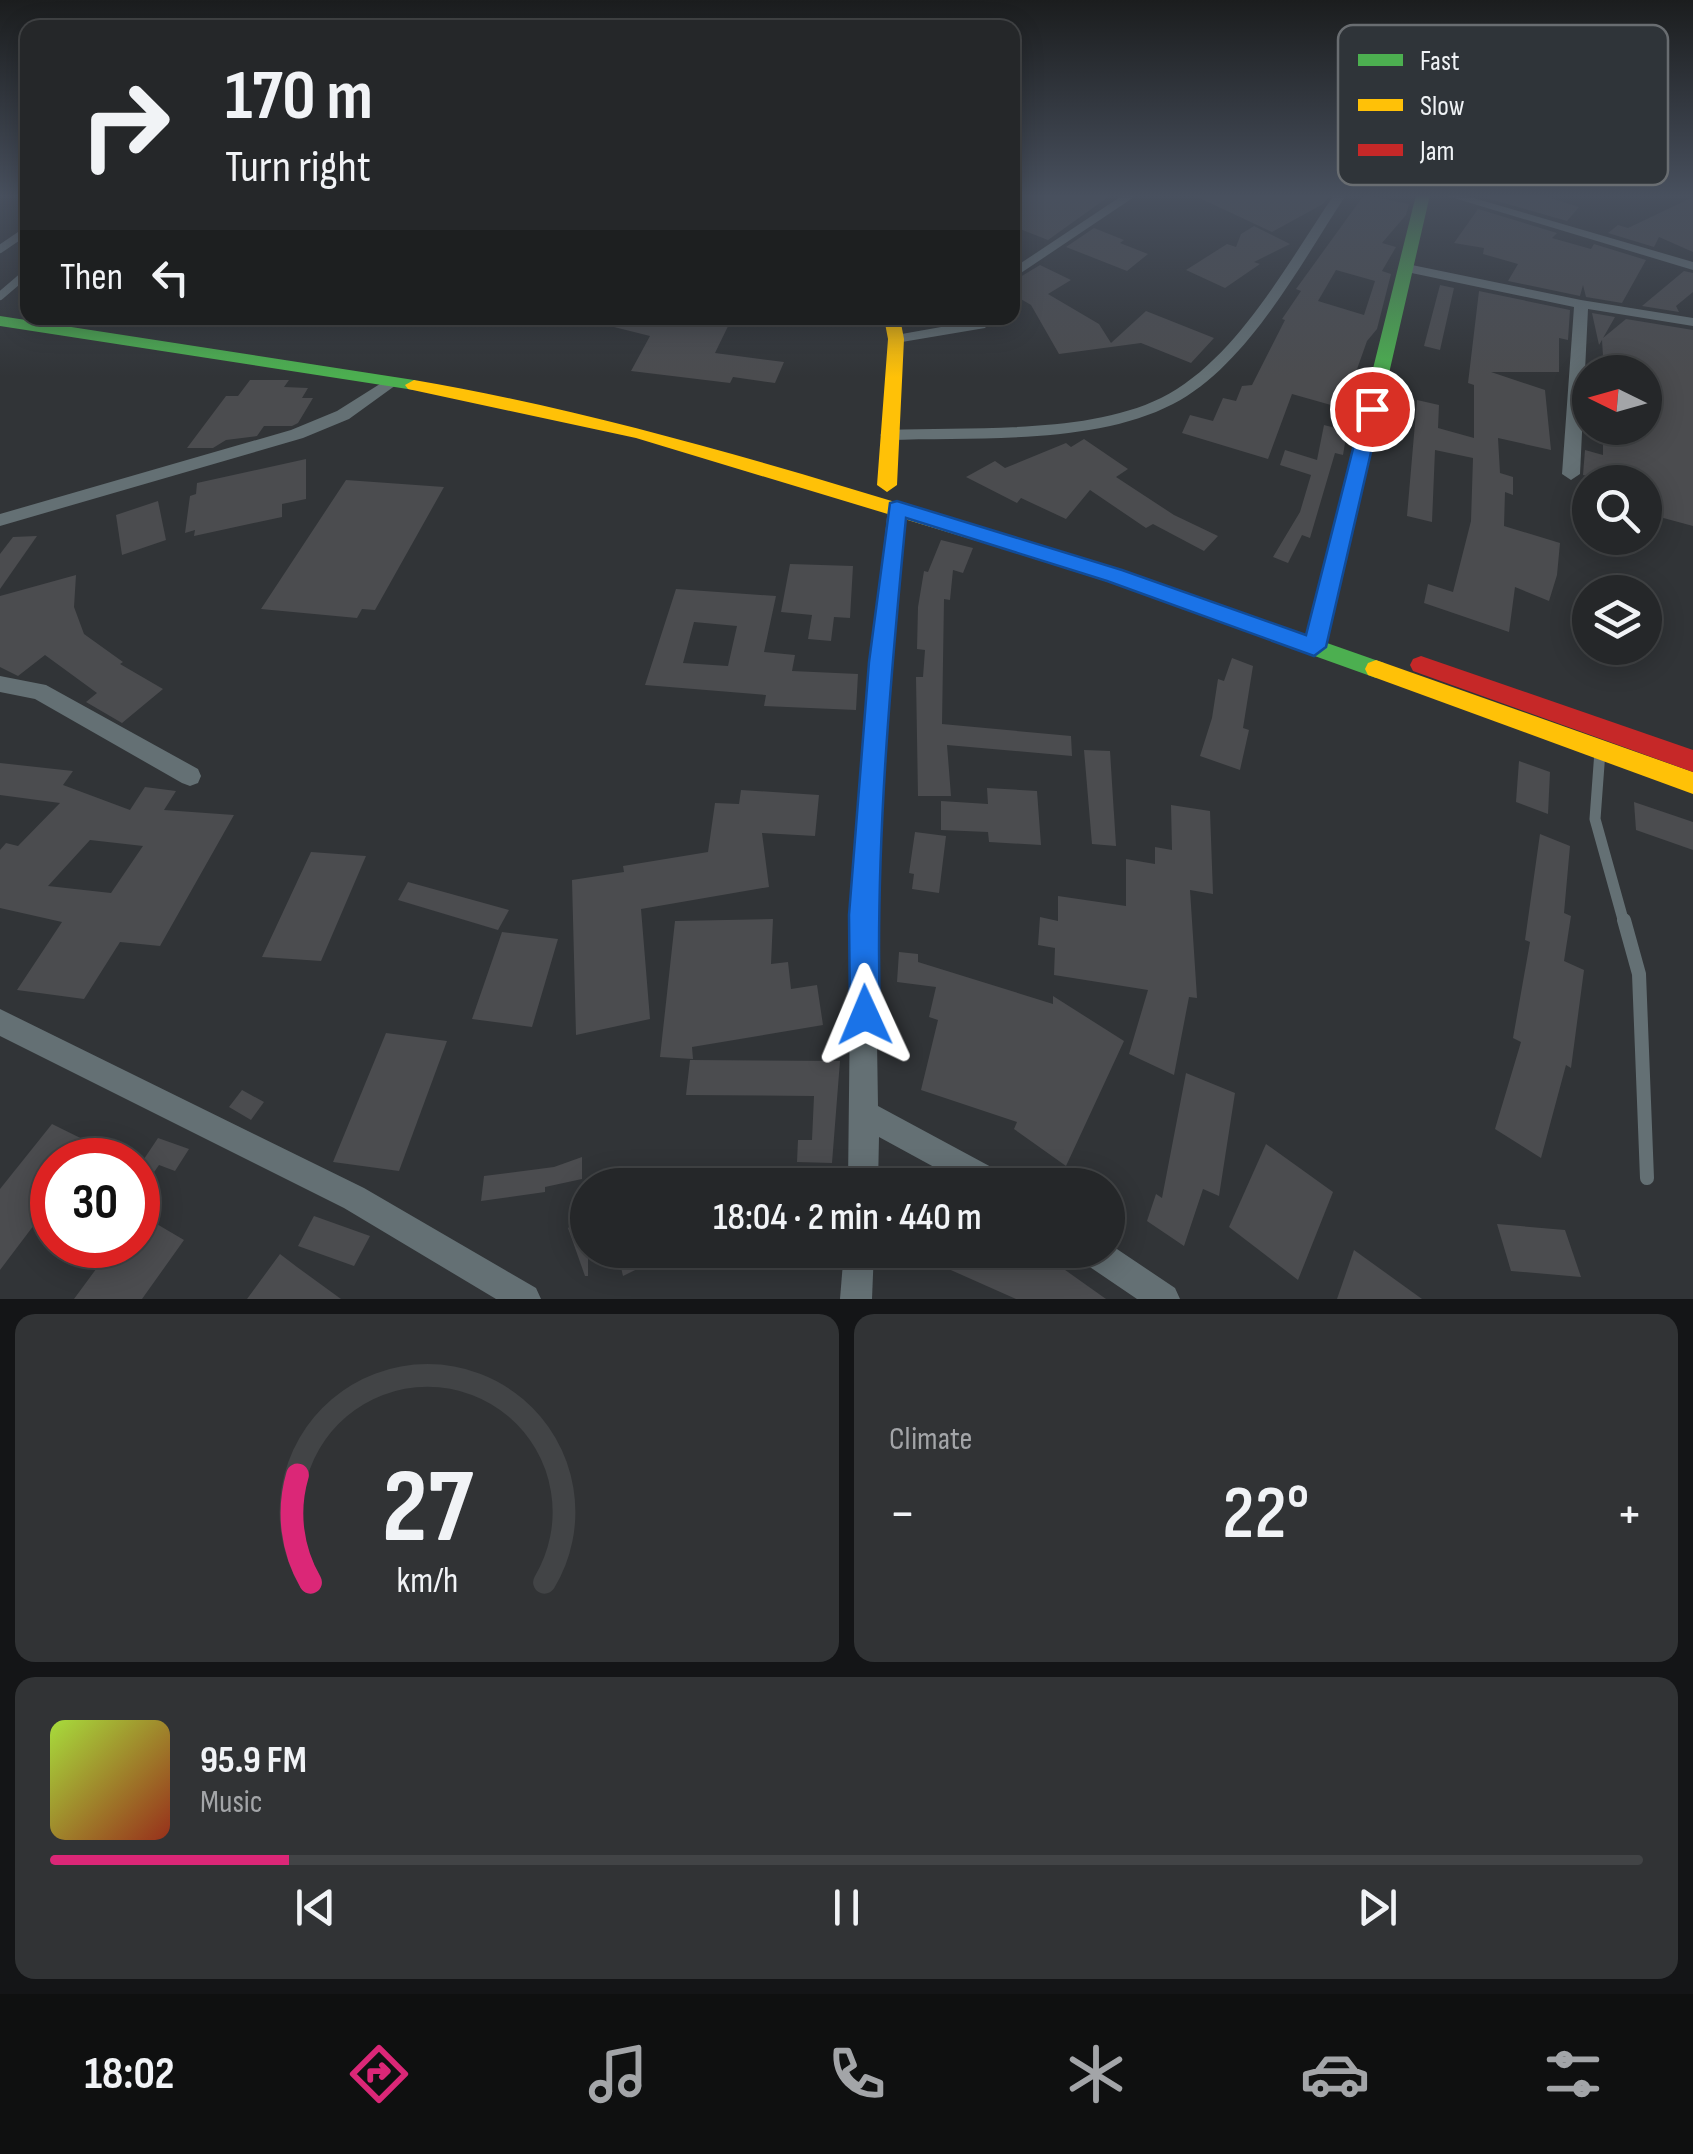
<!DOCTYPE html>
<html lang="en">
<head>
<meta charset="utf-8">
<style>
	:root { --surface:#252729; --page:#313335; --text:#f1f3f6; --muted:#a3a5a8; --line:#424446; --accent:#db2777 }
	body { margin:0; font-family:"Sofia Sans Condensed",sans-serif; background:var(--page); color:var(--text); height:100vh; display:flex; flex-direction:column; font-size:38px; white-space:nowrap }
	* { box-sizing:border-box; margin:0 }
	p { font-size:32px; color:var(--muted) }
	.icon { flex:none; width:55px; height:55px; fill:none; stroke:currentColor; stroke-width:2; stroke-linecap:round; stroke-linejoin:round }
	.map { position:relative; height:1299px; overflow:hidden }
	.details { display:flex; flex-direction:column; gap:15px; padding:15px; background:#141517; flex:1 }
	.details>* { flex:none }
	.banner { position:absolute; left:20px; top:20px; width:1000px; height:305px; border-radius:20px; box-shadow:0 5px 25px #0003,0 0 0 2px var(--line); background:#252729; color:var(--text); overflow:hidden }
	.needle { width:65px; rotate:275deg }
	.fabs { position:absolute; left:1572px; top:355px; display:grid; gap:20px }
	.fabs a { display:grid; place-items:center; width:90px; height:90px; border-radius:50%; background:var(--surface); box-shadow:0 5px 25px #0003,0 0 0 2px var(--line); font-size:50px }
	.speed { position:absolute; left:30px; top:1138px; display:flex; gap:20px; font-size:50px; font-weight:700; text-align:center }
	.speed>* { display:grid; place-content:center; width:130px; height:130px; border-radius:50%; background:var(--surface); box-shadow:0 5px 25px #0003,0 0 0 2px var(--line); line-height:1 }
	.speed .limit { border:15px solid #d22; background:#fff; color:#111 }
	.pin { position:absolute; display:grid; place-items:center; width:85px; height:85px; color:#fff; margin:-42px; border:5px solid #fff; border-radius:50%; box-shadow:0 2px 10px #0007 }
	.me { position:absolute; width:110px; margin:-55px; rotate:359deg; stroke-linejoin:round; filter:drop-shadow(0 0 8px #0008) }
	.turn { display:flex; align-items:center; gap:35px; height:210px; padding:0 40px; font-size:45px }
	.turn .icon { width:130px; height:130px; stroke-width:2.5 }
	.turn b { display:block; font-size:70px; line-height:85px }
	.then { display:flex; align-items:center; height:95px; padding:0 40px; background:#0003; gap:20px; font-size:38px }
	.big { font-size:75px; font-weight:600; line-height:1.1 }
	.details .card { flex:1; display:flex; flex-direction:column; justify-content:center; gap:15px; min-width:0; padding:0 35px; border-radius:20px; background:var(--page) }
	.details .dial { align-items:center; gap:0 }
	.dial svg { height:260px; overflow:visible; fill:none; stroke:var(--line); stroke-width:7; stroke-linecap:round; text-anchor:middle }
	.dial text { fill:var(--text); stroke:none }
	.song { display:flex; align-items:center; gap:30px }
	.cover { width:120px; height:120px; border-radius:15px; background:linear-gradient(135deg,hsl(80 70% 55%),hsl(10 70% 35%)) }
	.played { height:10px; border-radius:5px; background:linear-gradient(90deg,var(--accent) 15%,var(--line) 15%) }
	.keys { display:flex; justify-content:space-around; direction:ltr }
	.heat { display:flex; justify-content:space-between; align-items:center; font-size:55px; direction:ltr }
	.details .tiles { flex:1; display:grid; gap:15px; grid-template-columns:1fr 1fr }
	.card:last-child { grid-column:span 2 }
	.trip { position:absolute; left:570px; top:1168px; width:555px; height:100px; border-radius:50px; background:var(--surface); box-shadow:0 5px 25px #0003,0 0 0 2px var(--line); font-weight:600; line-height:100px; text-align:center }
	.dock { display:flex; height:160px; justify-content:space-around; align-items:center; background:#0f1010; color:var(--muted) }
	.dock .icon { width:70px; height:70px }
	.dock .active { color:var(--accent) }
	.dock b { font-size:45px; color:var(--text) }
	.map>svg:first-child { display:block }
	.building { fill:#4b4c4f; fill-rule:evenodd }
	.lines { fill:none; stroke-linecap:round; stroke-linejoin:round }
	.lane-far2 { stroke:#647074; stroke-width:8 }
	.lane-far1 { stroke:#647074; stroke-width:11 }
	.lane { stroke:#647074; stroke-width:14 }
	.street { fill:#647074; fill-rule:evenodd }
	.fast { fill:#4caf50; fill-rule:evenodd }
	.slow { fill:#ffc107; fill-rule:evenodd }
	.jam { fill:#c62828; fill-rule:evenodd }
	.route { fill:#1a73e8; stroke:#114b97; stroke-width:2.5 }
	.key { fill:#2f3439; stroke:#696d71; stroke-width:2.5 }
	.key-label { font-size:28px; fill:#eff2f5 }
</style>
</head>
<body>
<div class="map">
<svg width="1693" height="1299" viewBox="0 0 1693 1299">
	<rect width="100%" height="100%" fill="#313437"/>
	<g class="building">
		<path d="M1012,195H1111L1048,240L1012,226Z"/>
		<path d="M1193,195H1330L1323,204L1272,232Z"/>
		<path d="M1364,195L1409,204L1406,215L1382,243L1396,247L1382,271L1391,274L1377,329L1367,341L1350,389L1344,387L1338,407L1292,394L1268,459L1182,433L1190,415L1213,421L1223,398L1236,401L1242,386L1252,385L1285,320L1282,319L1301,291L1296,289ZM1336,270L1375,281L1364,315L1318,301Z"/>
		<path d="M1488,195H1541L1579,207L1567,221L1486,198Z"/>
		<path d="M1693,197V252L1659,237L1654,247L1608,233L1618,225L1628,228Z"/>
		<path d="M1478,209L1557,233L1552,238L1591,249L1594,244L1646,260L1622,303L1586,297L1583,285L1580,296L1508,281L1518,264L1483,254L1484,248L1454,243Z"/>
		<path d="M1254,226L1290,244L1254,262L1260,264L1225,288L1186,270L1227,244L1236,247L1241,234Z"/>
		<path d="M1094,228L1124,240L1120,243L1148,254L1127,271L1066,247Z"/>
		<path d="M1040,265L1071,280L1048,294L1099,324L1111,343L1146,311L1214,338L1191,363L1141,343L1059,354L1031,305L1012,294V282Z"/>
		<path d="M1684,271L1693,273V292L1676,306L1679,312L1642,306Z"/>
		<path d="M1440,285L1454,288L1440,350L1424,346Z"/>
		<path d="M1479,291L1570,310L1568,340L1559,338V372H1491L1545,390L1551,450L1498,438L1500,473L1513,477V495L1505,492L1504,526L1560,543L1557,575L1549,601L1515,587L1509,632L1424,603L1428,584L1453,592L1471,521L1473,458L1435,450L1432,522L1407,516L1417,400L1439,405L1438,428L1474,438V385L1468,383Z"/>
		<path d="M1592,313L1615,317L1603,338L1626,319L1693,330V526L1645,513V482H1610L1583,475L1585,450L1603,455V428H1645V372H1604L1602,340L1599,345Z"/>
		<path d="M602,318H732L715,353L784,362L775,383L733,377L730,383L631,371L650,336L602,324Z"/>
		<path d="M250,380H289L284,387L308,388L302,398H313L298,423L292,426H264L257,436L226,440L213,448H187L226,396H238Z"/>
		<path d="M1324,425L1347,431L1343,455L1335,453L1310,538L1302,535L1288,563L1273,557L1300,512L1311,475L1280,465L1285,450L1317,460Z"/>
		<path d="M1084,439L1128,469L1116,477L1174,515L1218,536L1204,551L1153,524L1146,528L1090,490L1066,519L1021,498L1017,503L966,477L995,461L1005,468L1066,443L1071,447Z"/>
		<path d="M306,459V499L282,504V517L194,536L195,530L185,533L190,496L196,494L197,483Z"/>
		<path d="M346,480L444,487L375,610L362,609L357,618L261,609Z"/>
		<path d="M158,501L166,540L122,555L116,515Z"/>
		<path d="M37,536L0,589V554L13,537Z"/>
		<path d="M941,540L973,548L963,573L953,570L950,600L944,599L942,724L1071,736L1072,756L947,745L951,796H918L916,677H923L925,650L917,649L918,607L924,571L928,572Z"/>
		<path d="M790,564L853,566L850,618L834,617L831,641L808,639L812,615L781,612Z"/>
		<path d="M76,575L74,607L84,634L123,662L120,664L163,689L122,723L86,702L97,693L45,655L18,676L0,667V596Z"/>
		<path d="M676,589L776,596L764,652L795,655L792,671L858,674L856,710L764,706L766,695L645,685ZM694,622L737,626L728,666L683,663Z"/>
		<path d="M1232,658L1253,666L1243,728L1249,730L1240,770L1200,756L1212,718L1218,679L1224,681Z"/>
		<path d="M1084,750L1110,751L1116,846L1092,844Z"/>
		<path d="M1519,761L1550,772L1548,814L1516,802Z"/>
		<path d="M0,763L73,771L63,785L130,810L145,787L176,791L164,810L234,815L160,946L120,942L84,999L17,990L62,922L0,908V850L6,843L18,846L60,803L0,795ZM90,840L143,846L111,893L48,886Z"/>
		<path d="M987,788L1037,791L1041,845L989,842L988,832L941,830V801L988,804Z"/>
		<path d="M741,790L819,795L815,836L762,833L769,887L641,909L650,1019L576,1035L572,880L624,872L623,866L708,852L715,803L739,804Z"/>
		<path d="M1634,802L1693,822V850L1636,830Z"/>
		<path d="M1171,805L1210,811L1213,894L1190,890L1197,998L1189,997L1174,1075L1129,1054L1148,990L1054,975L1055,948L1038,945L1040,917L1058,921V896L1126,906V859L1155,864V847L1172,850Z"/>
		<path d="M915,832L946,836L939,893L912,889L914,874L909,873Z"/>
		<path d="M1540,834L1570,846L1564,913L1571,916L1564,961L1584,970L1571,1068L1566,1065L1541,1158L1495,1129L1521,1042L1513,1038L1530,942L1525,940Z"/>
		<path d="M311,852L366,856L321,961L262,957Z"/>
		<path d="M408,882L509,910L498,930L398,900Z"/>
		<path d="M773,919L771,964L788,962L791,989L817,985L823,1025L692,1047L693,1059L660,1057L675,921Z"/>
		<path d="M502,932L558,939L532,1027L472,1019Z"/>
		<path d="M899,952L918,954V962L1053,1004V996L1124,1041L1066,1166L1014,1129L1017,1122L921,1090L938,1020L929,1017L936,987L897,982Z"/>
		<path d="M386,1033L447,1041L399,1171L333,1162Z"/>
		<path d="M690,1060L840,1061L832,1163L797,1162L798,1140H812L814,1096L686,1095Z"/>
		<path d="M1186,1073L1235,1093L1219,1196L1203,1189L1184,1246L1147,1221L1156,1194L1162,1198Z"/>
		<path d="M242,1090L264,1102L251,1120L229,1107Z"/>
		<path d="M52,1124L125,1160H52V1235L34,1225L0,1270V1189Z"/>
		<path d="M158,1138L189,1149L175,1171L159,1165L138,1195V1168Z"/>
		<path d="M1266,1144L1333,1192L1298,1280L1229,1227Z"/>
		<path d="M582,1157V1179L545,1187V1192L481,1201L484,1176L554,1167Z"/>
		<path d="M138,1213L184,1240L142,1299H74L102,1261L72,1245H138Z"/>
		<path d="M314,1216L370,1236L354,1266L298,1246Z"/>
		<path d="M588,1216V1276H585L568,1228Z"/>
		<path d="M1497,1224L1565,1230L1581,1277L1511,1271Z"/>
		<path d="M617,1250H676L623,1276Z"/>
		<path d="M939,1250H1037L1106,1299H1016L935,1263Z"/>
		<path d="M1354,1250L1422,1299H1337Z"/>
		<path d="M280,1254L297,1267L341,1299H247Z"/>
	</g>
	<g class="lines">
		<g class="lane-far2">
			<path d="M0,249L28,230"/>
			<path d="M0,296L28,272"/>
		</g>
		<path class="lane-far1" d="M1600,751L1595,819L1624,923"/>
		<path class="lane" d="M1624,920L1639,974L1647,1178"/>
		<g class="street">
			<path d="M1123,195H1137L1012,279V269Z"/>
			<path d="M1334,195H1346C1301,263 1248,365 1173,404C1094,445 976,437 888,440L880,435L888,430C972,426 1085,435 1161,398C1236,361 1288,262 1334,195Z"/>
			<path d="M1444,195H1463L1693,262V270Z"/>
			<path d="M1407,264L1581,300L1693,318V326L1588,309L1580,474L1571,480L1562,474L1574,307L1402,271L1400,268Z"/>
			<path d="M979,318H993L985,328L896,343L889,339L896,335L975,321Z"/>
			<path d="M391,377L396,379V385L349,419L303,438L0,526V514L291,430L337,411Z"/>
			<path d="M897,502L906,508L888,709L875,911L878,1106L1006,1175L1011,1185H967L879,1137L878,1185H848L851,911L866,709L888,508Z"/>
			<path d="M0,676L46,685L198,769L201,776L198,783L190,786L182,783L35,699L0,692Z"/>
			<path d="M0,1009L364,1188L536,1288L541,1299H496L344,1208L0,1036Z"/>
			<path d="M1108,1243L1175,1288L1180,1299H1137L1081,1261L1077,1250H1108Z"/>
			<path d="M844,1250H874L872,1299H840Z"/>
		</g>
		<g class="fast">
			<path d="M1416,195H1430L1327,643L1384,663L1387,669L1384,675L1376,678L1108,582L1000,548L997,543L1000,538L1007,536L1122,570L1307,635Z"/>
			<path d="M0,316L414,380L423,385L414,390L0,326Z"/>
		</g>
		<g class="slow">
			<path d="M884,318H900L904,339L897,485L887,492L877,485L888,339Z"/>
			<path d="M414,380C619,415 815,478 1014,538L1017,543L1007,550L636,438L408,389L405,385Z"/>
			<path d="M1376,660L1693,772V794L1368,675L1365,669L1368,663Z"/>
		</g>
		<path class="jam" d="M1421,656L1693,750V772L1413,671L1410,665L1413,659Z"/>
	</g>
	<linearGradient id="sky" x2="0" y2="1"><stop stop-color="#1b1d1e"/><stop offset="0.52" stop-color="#48505e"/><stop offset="1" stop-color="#48505e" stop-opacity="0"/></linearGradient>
	<rect width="1693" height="377" fill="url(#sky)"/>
	<path class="route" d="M1372,404L1381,409L1326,647L1314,656L1107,581L906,518C890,683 875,849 880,1015L876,1026L865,1030L854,1026L850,1015L849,915L869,662L890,503L897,501L1122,570L1306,635L1363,409Z"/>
	<rect x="1338" y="25" width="330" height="160" rx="15" class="key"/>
	<rect x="1358" y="54" width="45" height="12" fill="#4caf50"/>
	<rect x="1358" y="99" width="45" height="12" fill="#ffc107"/>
	<rect x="1358" y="144" width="45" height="12" fill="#c62828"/>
	<g class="key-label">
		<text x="1420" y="70">Fast</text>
		<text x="1420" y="115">Slow</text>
		<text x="1420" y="160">Jam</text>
	</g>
</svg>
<div class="fabs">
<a><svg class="needle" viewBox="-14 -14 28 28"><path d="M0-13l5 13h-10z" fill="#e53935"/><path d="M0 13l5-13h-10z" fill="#a3a5a8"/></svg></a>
<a><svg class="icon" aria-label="search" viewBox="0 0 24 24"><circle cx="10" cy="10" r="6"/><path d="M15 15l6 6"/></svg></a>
<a><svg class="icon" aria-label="layers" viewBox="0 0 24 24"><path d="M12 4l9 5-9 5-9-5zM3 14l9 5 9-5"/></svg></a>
</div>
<div class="speed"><div class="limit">30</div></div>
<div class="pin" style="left:1372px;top:409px;background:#d93025"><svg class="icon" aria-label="arrive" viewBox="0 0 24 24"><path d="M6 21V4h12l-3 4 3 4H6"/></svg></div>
<svg class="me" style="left:865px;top:1015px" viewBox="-20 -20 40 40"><path d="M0-17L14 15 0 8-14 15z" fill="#1a73e8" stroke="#fff" stroke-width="4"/></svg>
<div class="trip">18:04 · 2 min · 440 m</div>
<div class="banner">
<div class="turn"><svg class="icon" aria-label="right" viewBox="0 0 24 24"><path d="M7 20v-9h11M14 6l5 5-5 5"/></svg><div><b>170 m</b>Turn right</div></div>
<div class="then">Then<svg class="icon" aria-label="left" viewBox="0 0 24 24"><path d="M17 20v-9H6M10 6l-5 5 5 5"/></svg></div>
</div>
</div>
<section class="details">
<div class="tiles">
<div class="card dial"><svg viewBox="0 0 100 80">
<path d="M14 69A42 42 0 1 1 86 69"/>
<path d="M14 69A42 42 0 0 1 10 36" stroke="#db2777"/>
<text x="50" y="56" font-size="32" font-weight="700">27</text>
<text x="50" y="72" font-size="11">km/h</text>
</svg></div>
<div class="card"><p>Climate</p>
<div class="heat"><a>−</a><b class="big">22°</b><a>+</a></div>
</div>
<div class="card">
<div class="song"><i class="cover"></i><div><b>95.9 FM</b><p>Music</p></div></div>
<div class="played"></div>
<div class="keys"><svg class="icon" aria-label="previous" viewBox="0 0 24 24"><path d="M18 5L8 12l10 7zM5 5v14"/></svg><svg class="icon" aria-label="pause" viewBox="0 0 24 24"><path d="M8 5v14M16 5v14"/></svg><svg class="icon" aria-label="next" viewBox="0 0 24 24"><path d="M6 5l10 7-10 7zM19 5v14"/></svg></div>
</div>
</div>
</section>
<nav class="dock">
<b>18:02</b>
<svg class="icon active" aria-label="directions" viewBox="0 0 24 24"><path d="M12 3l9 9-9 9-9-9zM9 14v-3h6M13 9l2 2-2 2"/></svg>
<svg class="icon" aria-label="music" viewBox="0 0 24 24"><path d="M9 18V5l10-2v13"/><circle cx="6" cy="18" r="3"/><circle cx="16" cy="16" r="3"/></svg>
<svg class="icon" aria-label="phone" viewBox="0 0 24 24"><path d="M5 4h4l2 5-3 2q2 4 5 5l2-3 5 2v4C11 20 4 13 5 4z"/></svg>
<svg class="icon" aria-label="climate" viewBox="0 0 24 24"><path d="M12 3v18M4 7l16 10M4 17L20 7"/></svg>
<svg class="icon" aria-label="car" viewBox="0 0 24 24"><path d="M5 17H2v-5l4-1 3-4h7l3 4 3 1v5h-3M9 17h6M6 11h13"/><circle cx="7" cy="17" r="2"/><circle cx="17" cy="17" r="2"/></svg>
<svg class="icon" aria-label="filters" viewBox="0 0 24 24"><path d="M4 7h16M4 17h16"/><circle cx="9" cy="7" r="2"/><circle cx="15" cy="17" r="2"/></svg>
</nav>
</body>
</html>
